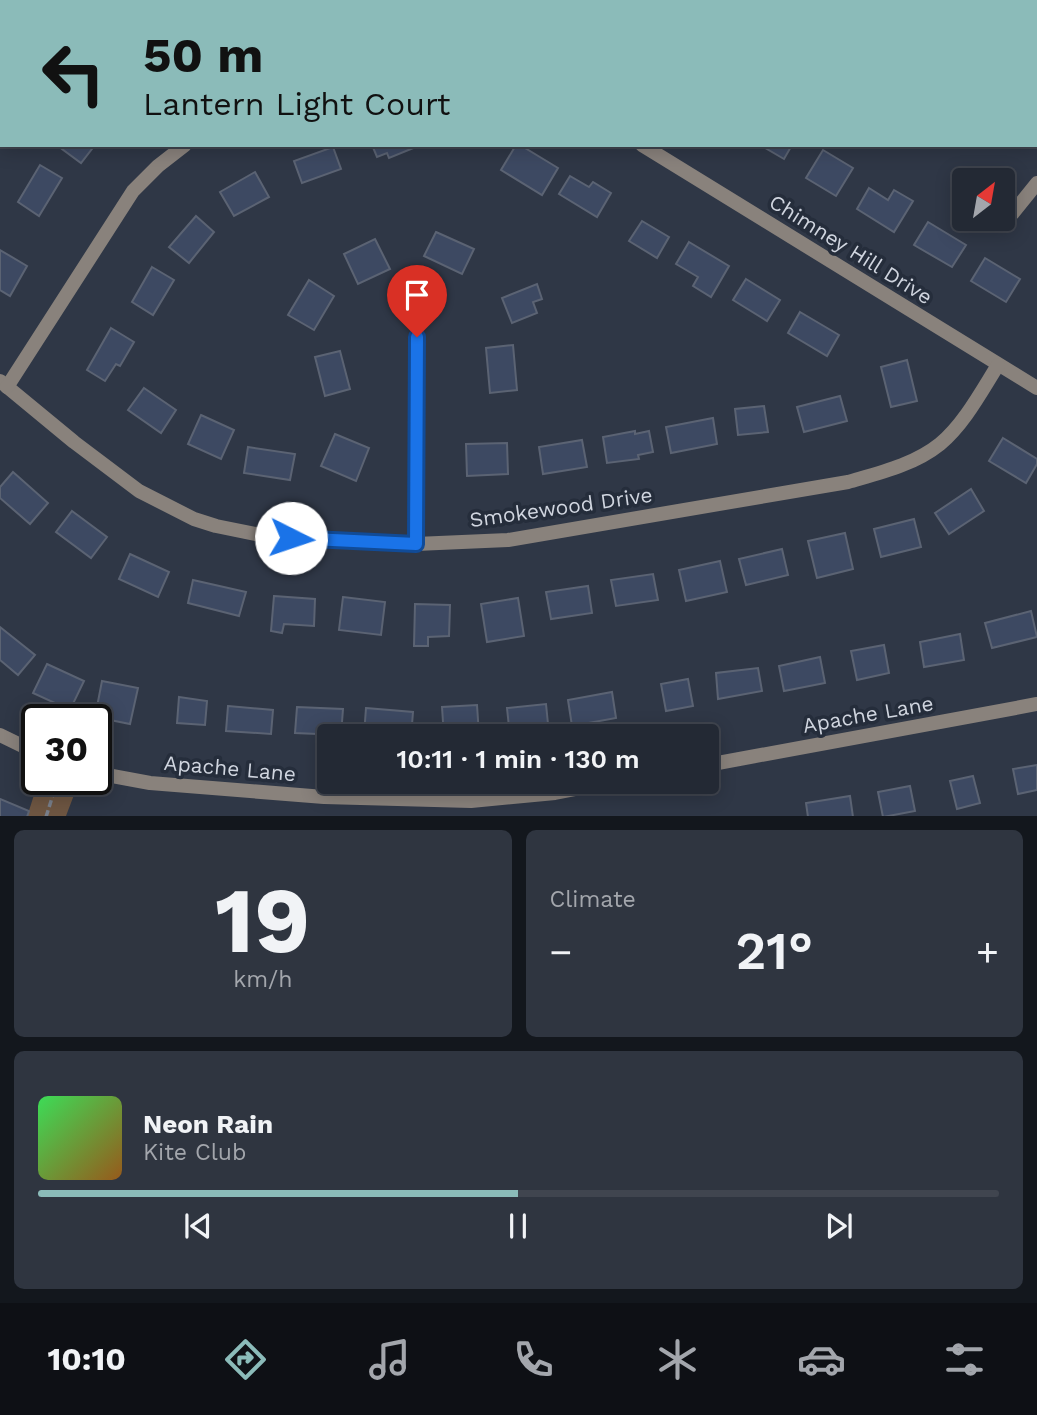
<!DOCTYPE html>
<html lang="en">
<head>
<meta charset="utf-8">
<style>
	:root { --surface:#232934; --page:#2f3540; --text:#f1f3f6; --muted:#a3a6ac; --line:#40454f; --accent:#8bbbb9 }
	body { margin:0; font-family:"Work Sans",sans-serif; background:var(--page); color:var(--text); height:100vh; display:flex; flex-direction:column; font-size:26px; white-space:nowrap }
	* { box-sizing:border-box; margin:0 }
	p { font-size:23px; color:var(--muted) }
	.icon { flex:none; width:38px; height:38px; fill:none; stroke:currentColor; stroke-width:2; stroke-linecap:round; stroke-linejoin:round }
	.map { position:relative; height:816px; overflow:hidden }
	.side { display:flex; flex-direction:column; gap:14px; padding:14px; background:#13171d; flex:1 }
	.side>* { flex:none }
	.banner { position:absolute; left:0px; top:0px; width:1038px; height:147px; box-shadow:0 4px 18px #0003,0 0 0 2px var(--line); background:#8bbbb9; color:#111; overflow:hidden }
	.needle { width:46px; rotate:31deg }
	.fabs { position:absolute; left:952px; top:168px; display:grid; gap:14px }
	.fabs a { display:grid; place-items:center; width:63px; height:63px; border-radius:7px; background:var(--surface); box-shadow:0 4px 18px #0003,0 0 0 2px var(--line); font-size:35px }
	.speed { position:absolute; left:21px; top:704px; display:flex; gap:14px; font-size:35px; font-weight:700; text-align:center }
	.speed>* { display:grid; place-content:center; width:91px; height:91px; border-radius:50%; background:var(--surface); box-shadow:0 4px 18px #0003,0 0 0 2px var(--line); line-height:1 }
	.speed .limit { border:4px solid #111; border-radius:10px; background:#fff; color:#111 }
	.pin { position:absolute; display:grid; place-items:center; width:60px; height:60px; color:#fff; margin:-72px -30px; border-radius:50% 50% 50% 0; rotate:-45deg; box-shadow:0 0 7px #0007 }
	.pin .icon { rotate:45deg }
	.me { position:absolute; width:77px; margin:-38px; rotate:94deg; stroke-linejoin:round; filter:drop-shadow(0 0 5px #0008) }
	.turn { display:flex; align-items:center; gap:24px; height:147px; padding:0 28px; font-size:32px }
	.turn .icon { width:91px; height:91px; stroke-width:2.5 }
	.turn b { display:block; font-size:49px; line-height:60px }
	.big { font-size:52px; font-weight:600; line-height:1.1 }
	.side .card { flex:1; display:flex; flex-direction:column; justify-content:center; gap:10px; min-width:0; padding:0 24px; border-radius:10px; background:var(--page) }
	.side .dial { align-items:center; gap:0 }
	.dial b { font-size:91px; line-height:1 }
	.song { display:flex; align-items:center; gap:21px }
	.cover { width:84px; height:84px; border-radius:10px; background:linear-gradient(135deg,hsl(130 70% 55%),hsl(30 70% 35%)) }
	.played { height:7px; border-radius:4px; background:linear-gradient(90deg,var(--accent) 50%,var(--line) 50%) }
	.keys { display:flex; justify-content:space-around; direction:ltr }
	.heat { display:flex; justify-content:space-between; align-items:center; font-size:38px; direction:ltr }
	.side .tiles { flex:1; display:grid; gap:14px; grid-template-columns:1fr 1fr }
	.card:last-child { grid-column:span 2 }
	.trip { position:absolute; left:317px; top:724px; width:402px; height:70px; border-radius:7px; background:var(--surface); box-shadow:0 4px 18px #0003,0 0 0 2px var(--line); font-weight:600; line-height:70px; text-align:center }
	.dock { display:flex; height:112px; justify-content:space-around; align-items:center; background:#0e1015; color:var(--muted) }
	.dock .icon { width:49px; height:49px }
	.dock .selected { color:var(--accent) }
	.dock b { font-size:32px; color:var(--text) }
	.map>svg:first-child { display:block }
	.green { fill:#6e5642 }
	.building { fill:#3d4962; stroke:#5b6373; stroke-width:2 }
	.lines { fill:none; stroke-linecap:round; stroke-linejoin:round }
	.path { stroke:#787f8b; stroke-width:3.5; stroke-dasharray:7 3.5; stroke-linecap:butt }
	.minor { stroke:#89827c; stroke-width:14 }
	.route-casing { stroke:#114b97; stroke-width:18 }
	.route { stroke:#1a73e8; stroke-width:12 }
	.labels { text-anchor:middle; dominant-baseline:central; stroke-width:7; stroke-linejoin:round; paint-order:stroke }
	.street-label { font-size:21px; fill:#d0d5df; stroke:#252d3b }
</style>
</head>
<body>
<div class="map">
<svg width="1037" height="817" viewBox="0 0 1037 817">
	<rect width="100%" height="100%" fill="#2f3746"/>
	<path class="green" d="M39,779H80L66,816L27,817Z"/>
	<g class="building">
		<path d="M65,145H95L81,163L62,149Z"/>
		<path d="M372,145H415L416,147L389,158L387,153L377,157Z"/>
		<path d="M516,145H520L558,168L542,195L501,170Z"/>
		<path d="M760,145H792L784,159Z"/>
		<path d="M333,147L341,169L302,183L294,161Z"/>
		<path d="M823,150L853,168L836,196L806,178Z"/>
		<path d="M40,165L62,178L39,216L18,202Z"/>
		<path d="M255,172L269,197L234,216L220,192Z"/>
		<path d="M570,176L589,187L593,182L611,193L597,217L559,194Z"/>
		<path d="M869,188L888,200L894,190L913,201L894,232L857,209Z"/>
		<path d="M196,216L214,232L189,263L169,247Z"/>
		<path d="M642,221L669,237L657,258L629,241Z"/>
		<path d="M928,222L966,245L952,267L914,245Z"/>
		<path d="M436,232L474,249L462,274L424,256Z"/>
		<path d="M375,239L390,269L358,284L344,254Z"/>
		<path d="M689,242L729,266L711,297L693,286L698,277L676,264Z"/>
		<path d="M0,250L27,266L10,296L0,290Z"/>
		<path d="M985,258L1020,279L1006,302L971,281Z"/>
		<path d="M152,267L174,280L153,315L132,302Z"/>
		<path d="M746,279L780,300L767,321L733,300Z"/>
		<path d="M309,280L334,296L314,330L288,315Z"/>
		<path d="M537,284L542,299L533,302L537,313L512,323L502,298Z"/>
		<path d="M800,312L839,335L827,356L788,333Z"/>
		<path d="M111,328L134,342L120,366L116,364L105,381L87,370Z"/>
		<path d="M513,345L517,390L490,393L486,348Z"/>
		<path d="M340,351L350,389L325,396L315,357Z"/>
		<path d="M907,360L917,401L891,407L881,367Z"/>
		<path d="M144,388L176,410L161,433L128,410Z"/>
		<path d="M840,396L847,421L804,432L797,407Z"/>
		<path d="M764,406L768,432L738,435L735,409Z"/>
		<path d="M201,415L234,430L221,459L188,444Z"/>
		<path d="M713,418L717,444L671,453L666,427Z"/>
		<path d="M635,431V434L649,431L653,452L638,455L639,459L607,463L603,437Z"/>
		<path d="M335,434L369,448L356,481L321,466Z"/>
		<path d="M1003,438L1037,459V464L1026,483L989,461Z"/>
		<path d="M582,440L587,467L543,474L539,447Z"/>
		<path d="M507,443L508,474L467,476L466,444Z"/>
		<path d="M248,447L295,454L290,480L244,473Z"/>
		<path d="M13,472L48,503L30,524L0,498V487Z"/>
		<path d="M971,489L984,511L949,534L935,513Z"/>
		<path d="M72,511L107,537L91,558L56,532Z"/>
		<path d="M914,519L921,547L881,557L874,529Z"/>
		<path d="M845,533L853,569L817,578L808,541Z"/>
		<path d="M782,549L788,575L746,585L739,559Z"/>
		<path d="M130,554L169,572L158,597L119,579Z"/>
		<path d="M720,561L727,592L686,601L679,570Z"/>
		<path d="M653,574L658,600L616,606L611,580Z"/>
		<path d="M193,580L246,592L239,616L188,603Z"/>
		<path d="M588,586L592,613L551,619L546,592Z"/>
		<path d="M274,596L315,599L314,626L284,624L282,633L271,631Z"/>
		<path d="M343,597L385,602L381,635L339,630Z"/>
		<path d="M518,598L524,636L487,642L481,604Z"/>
		<path d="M415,604L450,605L449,636L428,637V646H414Z"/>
		<path d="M1031,611L1037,637L992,648L985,623Z"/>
		<path d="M0,627L35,655L18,675L0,660Z"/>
		<path d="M960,634L964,660L924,667L920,642Z"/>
		<path d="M884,645L889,673L857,680L851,651Z"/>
		<path d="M820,657L825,683L784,691L779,666Z"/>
		<path d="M47,664L84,681L70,710L33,693Z"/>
		<path d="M758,668L762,691L718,699L716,673Z"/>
		<path d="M688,679L693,706L666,711L661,684Z"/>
		<path d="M102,681L138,688L130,724L95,717Z"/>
		<path d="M612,692L616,718L572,726L568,700Z"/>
		<path d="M179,697L207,701L205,725L177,723Z"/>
		<path d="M546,704L549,734L510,737L507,708Z"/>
		<path d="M477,705L479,735L444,737L442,707Z"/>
		<path d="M228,706L273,710L271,734L226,731Z"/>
		<path d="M297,707L343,709L341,735L295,733Z"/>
		<path d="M366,708L413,712L411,737L364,735Z"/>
		<path d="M1037,765V790L1018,794L1013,769Z"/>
		<path d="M973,776L980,803L957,809L950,781Z"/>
		<path d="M910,786L915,811L883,817L878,792Z"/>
		<path d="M850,796L853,817H808L806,803Z"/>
		<path d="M0,799L29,811L27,817H0Z"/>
	</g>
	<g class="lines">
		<path class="path" d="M46,817L58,779"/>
		<g class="minor">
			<path d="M363,0L364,2"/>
			<path d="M642,145L1037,388"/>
			<path d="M1013,213L1037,183"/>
			<path d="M0,381L74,442L139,491L194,519L216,526L265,536L416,544L508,540L848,482C879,473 914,465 940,444C964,424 981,392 998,365"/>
			<path d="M7,387L133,191L158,166L185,145"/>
			<path d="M416,544L417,337"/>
			<path d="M0,735L37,753"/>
			<path d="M707,765L1037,704"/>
			<path d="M96,773L150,783L324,797L471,801L555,793L612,782"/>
		</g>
	</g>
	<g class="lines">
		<g class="route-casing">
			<path id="route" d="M291,538L416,544L417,337"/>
		</g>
		<use href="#route" class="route"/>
	</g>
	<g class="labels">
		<g class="street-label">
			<text transform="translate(851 249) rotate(32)">Chimney Hill Drive</text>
			<text transform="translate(561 507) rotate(-8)">Smokewood Drive</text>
			<text transform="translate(868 714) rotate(-10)">Apache Lane</text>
			<text transform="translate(230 768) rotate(5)">Apache Lane</text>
		</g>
	</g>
</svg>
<div class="fabs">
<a><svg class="needle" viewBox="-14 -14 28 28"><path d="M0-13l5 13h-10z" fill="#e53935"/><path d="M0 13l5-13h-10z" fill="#a3a6ac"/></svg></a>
</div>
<div class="speed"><div class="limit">30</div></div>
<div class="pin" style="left:417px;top:337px;background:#d93025"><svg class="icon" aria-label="arrive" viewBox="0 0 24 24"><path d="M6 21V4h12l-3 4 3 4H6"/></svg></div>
<svg class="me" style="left:291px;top:538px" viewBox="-20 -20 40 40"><circle r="19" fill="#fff"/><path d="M0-13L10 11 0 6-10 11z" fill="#1a73e8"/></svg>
<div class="trip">10:11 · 1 min · 130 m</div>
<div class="banner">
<div class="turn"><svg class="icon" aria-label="left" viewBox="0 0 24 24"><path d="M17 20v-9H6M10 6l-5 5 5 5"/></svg><div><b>50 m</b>Lantern Light Court</div></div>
</div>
</div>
<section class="side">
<div class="tiles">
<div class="card dial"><b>19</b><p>km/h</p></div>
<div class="card"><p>Climate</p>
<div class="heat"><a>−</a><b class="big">21°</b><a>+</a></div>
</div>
<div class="card">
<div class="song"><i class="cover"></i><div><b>Neon Rain</b><p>Kite Club</p></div></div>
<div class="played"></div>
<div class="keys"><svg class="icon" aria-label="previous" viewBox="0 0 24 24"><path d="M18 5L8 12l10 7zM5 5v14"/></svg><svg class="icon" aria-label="pause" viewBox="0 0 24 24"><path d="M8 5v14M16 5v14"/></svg><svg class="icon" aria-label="next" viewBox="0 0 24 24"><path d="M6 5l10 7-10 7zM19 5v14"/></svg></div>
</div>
</div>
</section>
<nav class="dock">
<b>10:10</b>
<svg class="icon selected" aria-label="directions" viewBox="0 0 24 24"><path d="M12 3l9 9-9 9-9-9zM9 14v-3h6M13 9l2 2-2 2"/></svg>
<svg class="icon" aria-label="music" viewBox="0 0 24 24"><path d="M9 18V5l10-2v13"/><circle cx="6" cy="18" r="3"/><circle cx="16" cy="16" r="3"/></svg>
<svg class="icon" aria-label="phone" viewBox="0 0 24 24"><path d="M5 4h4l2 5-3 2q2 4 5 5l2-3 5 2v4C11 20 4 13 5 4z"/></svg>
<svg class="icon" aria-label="climate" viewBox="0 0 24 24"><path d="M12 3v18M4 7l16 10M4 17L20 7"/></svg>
<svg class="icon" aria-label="car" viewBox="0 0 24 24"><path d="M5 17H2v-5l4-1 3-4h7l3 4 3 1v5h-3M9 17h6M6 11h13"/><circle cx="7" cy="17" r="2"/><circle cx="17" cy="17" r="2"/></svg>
<svg class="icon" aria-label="filters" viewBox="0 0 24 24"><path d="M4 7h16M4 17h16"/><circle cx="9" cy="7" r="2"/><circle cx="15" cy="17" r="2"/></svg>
</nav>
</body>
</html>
